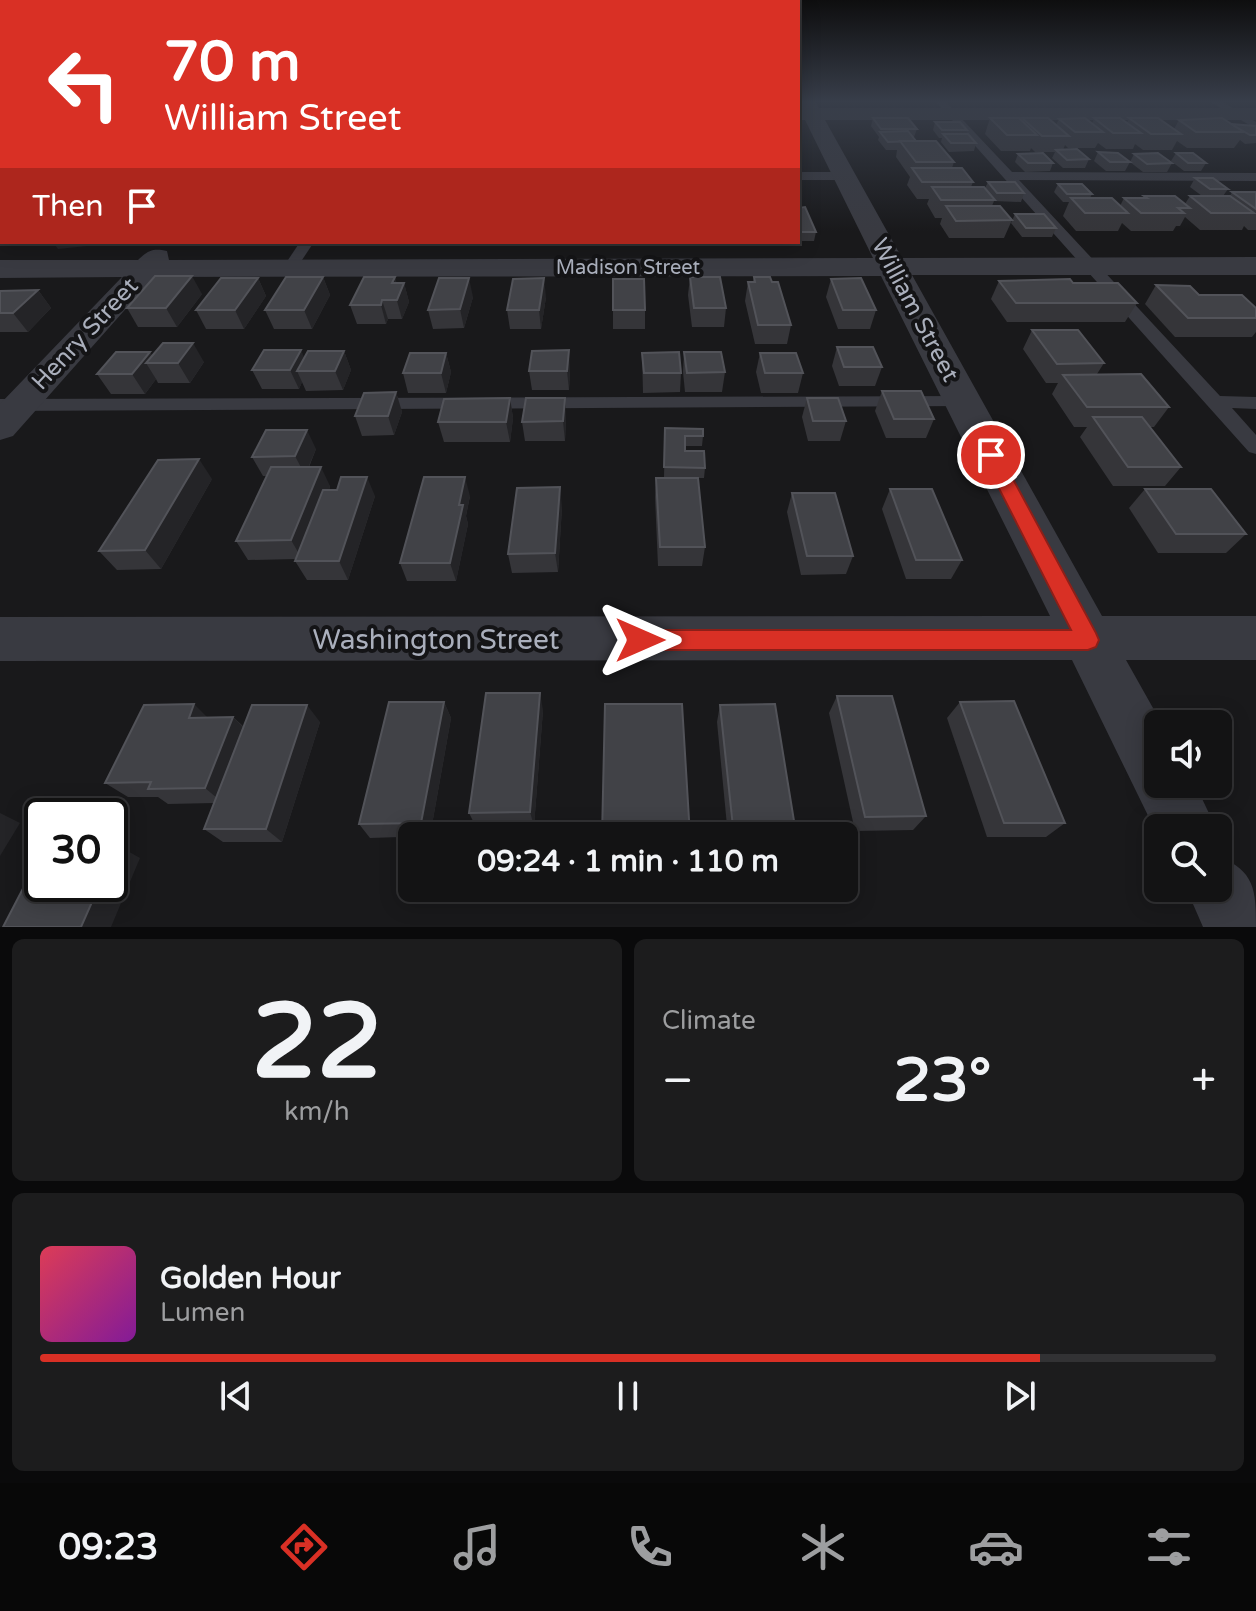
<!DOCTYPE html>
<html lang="en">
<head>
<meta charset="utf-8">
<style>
	:root { --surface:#131314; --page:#1c1c1d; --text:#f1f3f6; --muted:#9d9ea0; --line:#323234; --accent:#d93025 }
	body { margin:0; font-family:"Varela Round",sans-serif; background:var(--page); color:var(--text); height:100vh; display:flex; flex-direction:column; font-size:30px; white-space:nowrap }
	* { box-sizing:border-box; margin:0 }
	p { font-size:26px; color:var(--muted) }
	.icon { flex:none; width:44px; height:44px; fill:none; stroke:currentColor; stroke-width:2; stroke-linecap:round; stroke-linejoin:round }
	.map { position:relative; height:927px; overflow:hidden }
	.details { display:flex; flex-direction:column; gap:12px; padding:12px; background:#0a0a0b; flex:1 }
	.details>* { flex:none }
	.banner { position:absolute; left:0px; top:0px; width:800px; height:244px; box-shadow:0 4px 20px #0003,0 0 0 2px var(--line); background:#d93025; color:#fff; overflow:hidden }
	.fabs { position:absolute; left:1144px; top:710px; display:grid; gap:16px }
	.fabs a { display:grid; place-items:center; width:88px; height:88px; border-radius:12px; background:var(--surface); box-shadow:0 4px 20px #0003,0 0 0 2px var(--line); font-size:40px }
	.speed { position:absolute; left:24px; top:798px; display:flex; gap:16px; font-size:40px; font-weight:700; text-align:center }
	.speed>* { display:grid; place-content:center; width:104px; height:104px; border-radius:50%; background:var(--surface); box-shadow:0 4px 20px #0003,0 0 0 2px var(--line); line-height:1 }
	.speed .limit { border:4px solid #111; border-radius:12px; background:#fff; color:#111 }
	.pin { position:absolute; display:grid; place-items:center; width:68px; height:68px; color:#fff; margin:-34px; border:4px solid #fff; border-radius:50%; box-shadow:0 2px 8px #0007 }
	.me { position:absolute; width:88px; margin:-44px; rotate:90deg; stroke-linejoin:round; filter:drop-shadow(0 0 6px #0008) }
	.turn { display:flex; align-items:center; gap:28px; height:168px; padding:0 32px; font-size:36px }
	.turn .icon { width:104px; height:104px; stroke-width:2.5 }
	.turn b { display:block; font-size:56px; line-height:68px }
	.then { display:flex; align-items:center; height:76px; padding:0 32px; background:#0003; gap:16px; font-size:30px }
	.big { font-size:60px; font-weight:800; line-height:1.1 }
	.details .widget { flex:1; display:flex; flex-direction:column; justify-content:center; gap:12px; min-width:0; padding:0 28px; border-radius:12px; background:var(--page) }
	.details .dial { align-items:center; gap:0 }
	.dial b { font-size:104px; line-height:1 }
	.song { display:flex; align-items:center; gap:24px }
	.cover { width:96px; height:96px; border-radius:12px; background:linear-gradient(135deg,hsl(350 70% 55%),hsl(290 70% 35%)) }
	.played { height:8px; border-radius:4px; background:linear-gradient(90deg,var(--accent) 85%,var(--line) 85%) }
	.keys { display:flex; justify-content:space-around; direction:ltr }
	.heat { display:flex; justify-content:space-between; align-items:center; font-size:44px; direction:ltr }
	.details .tiles { flex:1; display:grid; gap:12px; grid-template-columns:1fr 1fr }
	.widget:last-child { grid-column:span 2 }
	.trip { position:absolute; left:398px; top:822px; width:460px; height:80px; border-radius:12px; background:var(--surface); box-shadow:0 4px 20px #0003,0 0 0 2px var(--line); font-weight:800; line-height:80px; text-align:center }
	.tab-bar { display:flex; height:128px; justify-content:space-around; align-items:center; background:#080808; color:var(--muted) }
	.tab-bar .icon { width:56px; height:56px }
	.tab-bar .selected { color:var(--accent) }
	.tab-bar b { font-size:36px; color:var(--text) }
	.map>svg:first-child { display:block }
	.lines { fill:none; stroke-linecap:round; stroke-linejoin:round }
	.lane { fill:#393a41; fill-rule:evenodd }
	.street { fill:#393a41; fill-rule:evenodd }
	.wall { fill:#353539 }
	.shaded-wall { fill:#242427 }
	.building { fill:#414247; stroke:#525359; stroke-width:2 }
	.route { fill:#d93025; stroke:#8d1f18; stroke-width:2 }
	.labels { text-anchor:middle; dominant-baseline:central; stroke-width:8; stroke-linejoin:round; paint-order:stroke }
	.far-street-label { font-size:20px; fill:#aaafbc; stroke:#141416 }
	.street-label { font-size:24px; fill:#aaafbc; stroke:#141416 }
	.near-street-label { font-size:28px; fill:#aaafbc; stroke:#141416 }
</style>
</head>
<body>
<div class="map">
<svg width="1256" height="927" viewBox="0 0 1256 927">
	<rect width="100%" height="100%" fill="#19191b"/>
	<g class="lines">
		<g class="lane">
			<path d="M935,101H945L1012,172L1256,173V181L1019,180L1220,396L1256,397V409L1232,408L1256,435V454L1249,452Z"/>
			<path d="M1209,101H1221L1256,122V129Z"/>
			<path d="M798,172H844L850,176L844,180H798Z"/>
			<path d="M0,224H2L0,233Z"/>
			<path d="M300,242H314L294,272H284L282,269Z"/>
			<path d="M963,396L969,398L972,402L969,406L0,411V399Z"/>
		</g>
		<g class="street">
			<path d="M798,101H815L819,108H1256V120H825L902,258L1256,257V275H912L1102,616H1256V660H1126L1162,724H1158V784H1195L1216,828H1158V836L1072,660L0,661V617L1050,616L881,276L154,277L13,436L0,440V404L122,277L0,278V260H138C148,250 154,248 167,251L169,260L873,258L805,120H798Z"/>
			<path d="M0,115H2L0,128Z"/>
			<path d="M1218,856C1255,871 1256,890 1256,927H1203L1186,888H1218Z"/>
		</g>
	</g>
	<g class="wall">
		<path d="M873,118L917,129L914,137H913L916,141L954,162L952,168L973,182L971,187L985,188L988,182L1024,193L1021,202L994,201L992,206L1012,220L1004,238H949L940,224L942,218H935L927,204L929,199H917L907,185L910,177L896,157L897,150H886L878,140L879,137L871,126Z"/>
		<path d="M990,118L1021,121L1022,118L1056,125L1059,119L1092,124L1094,118L1127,123L1129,118L1174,129L1179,120L1256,126V143L1245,144L1240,140L1234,148H1187L1177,141L1172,150H1143L1135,144L1133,149H1106L1098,143L1095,148H1068L1065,145L1063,150L1089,159L1085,168H1063L1052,158L1055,152H1035L1031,148L1030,151H1001L985,134Z"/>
		<path d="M935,122L967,130L966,134L976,143L974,151L949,152L941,142L942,138H939L933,130Z"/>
		<rect x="0" y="127" width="2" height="44"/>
		<path d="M1098,152L1130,162L1125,171H1106L1094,161Z"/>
		<path d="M1176,153L1206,163L1201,171H1184L1171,161Z"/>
		<path d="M1018,154L1053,163L1050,171L1025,172L1015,162Z"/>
		<path d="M1134,154L1172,163L1167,172H1143L1130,162Z"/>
		<path d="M1195,178L1228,189L1223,196H1230L1232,192H1256V230H1248L1244,226L1242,230H1200L1185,217L1180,226H1176L1173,231H1131L1122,223L1118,231H1076L1063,216L1069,202H1063L1054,192L1058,184L1092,194L1090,198L1120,206L1124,198H1142L1144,196L1185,204L1190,196H1202L1190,187Z"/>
		<path d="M798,208L816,232L814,241H798Z"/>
		<path d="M1015,214L1056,228L1052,237H1022L1011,223Z"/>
		<path d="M272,242H299L298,243H272Z"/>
		<path d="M385,242H424L423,245L386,246Z"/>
		<path d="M323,277L330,295L312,329H274L265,310Z"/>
		<path d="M395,277L396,283H404L409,302L402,319H388L386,324H357L350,305Z"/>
		<path d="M690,277L726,308L724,327H692L688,295Z"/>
		<path d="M754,277L772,282L791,325L787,344H755L745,301L748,282H753Z"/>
		<path d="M258,278L266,296L244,329H206L196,310Z"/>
		<path d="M831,279L876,310L870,329H838L826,297Z"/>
		<path d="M999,281L1073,283L1137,303L1125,322H1007L991,299Z"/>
		<path d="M1156,285L1256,308V332L1252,337H1175L1145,304Z"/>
		<path d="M38,290L51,308L28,332H0V291Z"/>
		<path d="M202,294L177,327H138L127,308Z"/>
		<path d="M473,297L464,328L433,329L428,310Z"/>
		<path d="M546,297L541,329H510L507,310Z"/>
		<rect x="613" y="310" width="32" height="19"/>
		<path d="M1032,330L1104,363L1097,374L1169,407L1154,427H1150L1181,467L1165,486H1113L1080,437L1087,427H1074L1052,394L1058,383H1046L1023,349Z"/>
		<path d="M837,347L882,367L875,386H839L832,366Z"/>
		<path d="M344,351L351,370L343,390L306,391L302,382L299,389H262L252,370L304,358Z"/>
		<path d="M150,352L152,356L204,362L190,383H158L156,379L145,394H111L97,374Z"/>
		<path d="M684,352L725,372L722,392H685L683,372Z"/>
		<path d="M446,353L451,372L446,393H408L403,373Z"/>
		<path d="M642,353L681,373L680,392L643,393Z"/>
		<path d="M760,353L803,373L798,393H761L756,372Z"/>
		<path d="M570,370L569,390H532L529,371Z"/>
		<path d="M882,391L934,419L926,438H886L875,411Z"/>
		<path d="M396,392L402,412L394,435L362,436L355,416Z"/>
		<path d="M510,398L513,418L510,442H444L438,422Z"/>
		<path d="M807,398L846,421L840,441H808L802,417Z"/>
		<path d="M566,417L565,441H525L522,422Z"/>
		<path d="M665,428L703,436L702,446H685V451L705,468L704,478H698L705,547L702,566H658L655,497L656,478H695L664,477Z"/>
		<path d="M316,449L309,467L330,486L329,490L375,496L348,580H307L295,561L296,559L248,560L236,541L267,476H263L252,457Z"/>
		<path d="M212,479L161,569L117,570L99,551Z"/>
		<path d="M890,489L962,560L951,579H906L882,509Z"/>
		<path d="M1145,489L1246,534L1226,553H1158L1129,508Z"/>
		<path d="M792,493L853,556L846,574L801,575L787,512Z"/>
		<path d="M470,496L466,516L468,524L456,581H407L400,563Z"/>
		<path d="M562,507L558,572L512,573L508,554Z"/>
		<path d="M837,696L926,816L913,830L855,831L829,713Z"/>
		<path d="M444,702L451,718L430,836L370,838L359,824Z"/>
		<path d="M960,702L1065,823L1046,837H987L947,718Z"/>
		<path d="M720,705L795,827L790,836H728L717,722Z"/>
		<path d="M543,710L534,826L476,827L469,813Z"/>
		<path d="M207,717H233L244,727L320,722L282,842H223L204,829L214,803L168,804L158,797H128L105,783Z"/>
	</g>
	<g class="shaded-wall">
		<path d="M53,242H100L97,245L58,249Z"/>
		<path d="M192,276L202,294L177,327L166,308Z"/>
		<path d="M323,277L330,295L312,329L304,310Z"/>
		<path d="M395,277L400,294L404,283L409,302L402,319L392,283Z"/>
		<path d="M258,278L266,296L244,329L235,310Z"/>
		<path d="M469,278L473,297L464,328L460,309Z"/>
		<path d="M544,278L546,297L541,329L539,310Z"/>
		<path d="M38,290L51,308L28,332L13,313Z"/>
		<path d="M382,300L388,319L386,324L381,305Z"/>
		<path d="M193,343L204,362L190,383L178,363Z"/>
		<path d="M301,350L309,369L297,371L302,382L299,389L290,370Z"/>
		<path d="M569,350L570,370L569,390L567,371Z"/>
		<path d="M344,351L351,370L343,390L335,371Z"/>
		<path d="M150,352L157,363H146L156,379L145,394L132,374Z"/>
		<path d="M446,353L451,372L446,393L441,373Z"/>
		<path d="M396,392L402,412L394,435L388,416Z"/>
		<path d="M510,398L513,418L510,442L506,422Z"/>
		<path d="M565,398L566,417L565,441L563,421Z"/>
		<path d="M307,430L316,449L305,475L295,456Z"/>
		<path d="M199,459L212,479L161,569L145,550Z"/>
		<path d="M321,467L330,486L302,559L291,540Z"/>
		<path d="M367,477L375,496L348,580L339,561Z"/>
		<path d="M465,477L470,496L466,516L468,524L456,581L450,563L459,505Z"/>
		<path d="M560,487L562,507L558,572L555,553Z"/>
		<path d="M540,693L543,710L534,826L530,812Z"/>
		<path d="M444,702L451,718L430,836L421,823Z"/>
		<path d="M194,704L211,721L189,718Z"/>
		<path d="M307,705L320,722L282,842L266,829Z"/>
		<path d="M233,717L249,733L223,803L205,788Z"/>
		<path d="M0,813L20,823L0,856Z"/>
		<path d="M117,845L140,858L111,927H81L100,884H110V862Z"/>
	</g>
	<g class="building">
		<path d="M873,118H908L917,129H881Z"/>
		<path d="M990,118H1019L1037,135H1007Z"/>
		<path d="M1022,118H1048L1069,136H1042Z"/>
		<path d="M1085,118L1103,132H1075L1059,119Z"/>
		<path d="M1094,118H1120L1141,133H1113Z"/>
		<path d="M1129,118H1158L1181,134H1151Z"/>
		<path d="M1222,118L1244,132H1196L1179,120Z"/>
		<path d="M935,122H960L967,130H942Z"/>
		<path d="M1231,124L1256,126V135H1250Z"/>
		<rect x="0" y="127" width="2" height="10"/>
		<path d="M908,131L916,141L888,142L880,132Z"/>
		<path d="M943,134H968L976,143H951Z"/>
		<path d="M900,141H936L954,162H916Z"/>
		<rect x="0" y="144" width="2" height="10"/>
		<path d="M1077,149L1089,159L1067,160L1056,150Z"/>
		<path d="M1098,152L1118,153L1130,162H1110Z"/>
		<path d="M1043,153L1053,163H1028L1018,154Z"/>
		<path d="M1158,153L1172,163L1147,164L1134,154Z"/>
		<path d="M1176,153H1193L1206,163H1188Z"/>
		<path d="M912,168H962L973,182H922Z"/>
		<path d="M1195,178H1213L1228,189H1210Z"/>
		<path d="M988,182H1015L1024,193H997Z"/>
		<path d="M1058,184H1082L1092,194H1067Z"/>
		<path d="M932,187H984L995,200H941Z"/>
		<path d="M1232,192H1256V209Z"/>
		<path d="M1144,196H1175L1190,208H1178L1184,213H1141L1124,198H1147Z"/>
		<path d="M1190,196H1230L1254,213H1211Z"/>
		<path d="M1071,198H1112L1128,213H1085Z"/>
		<path d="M946,206H1000L1012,220L956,221Z"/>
		<path d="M805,207L816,232H798V208Z"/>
		<path d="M1015,214H1044L1056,228H1026Z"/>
		<path d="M155,276H192L166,308H127Z"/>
		<path d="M286,277H323L304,310H265Z"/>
		<path d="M364,277H395L392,283H404L397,300H382L381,305H350Z"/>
		<path d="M690,277H720L726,308H694Z"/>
		<path d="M754,277H770L772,282H778L791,325H758L748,282H755Z"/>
		<path d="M221,278H258L235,310H196Z"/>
		<path d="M439,278H469L460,309L428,310Z"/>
		<path d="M544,278L539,310H507L513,279Z"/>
		<path d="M861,278L876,310H843L831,279Z"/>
		<path d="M613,279H644L645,310H613Z"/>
		<path d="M1070,279L1073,283H1118L1137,303H1016L999,281Z"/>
		<path d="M1156,285L1190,286L1199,295H1242L1256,308V318H1188Z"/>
		<path d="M38,290L13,313H0V291Z"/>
		<path d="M1032,330H1078L1104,363L1057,364Z"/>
		<path d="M163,343H193L178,363H146Z"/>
		<path d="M837,347H873L882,367H844Z"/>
		<path d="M264,350H301L290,370H252Z"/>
		<path d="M569,350L567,371H529L532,351Z"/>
		<path d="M308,351H344L335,371H297Z"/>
		<path d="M116,352H150L132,374H97Z"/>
		<path d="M679,352L681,373H644L642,353Z"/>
		<path d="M684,352H721L725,372L687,373Z"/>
		<path d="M410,353H446L441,373H403Z"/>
		<path d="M760,353H796L803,373H765Z"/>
		<path d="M1141,374L1169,407H1087L1063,375Z"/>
		<path d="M882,391H921L934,419H894Z"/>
		<path d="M396,392L388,416H355L364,393Z"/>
		<path d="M510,398L506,422H438L444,399Z"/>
		<path d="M526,398H565L563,421L522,422Z"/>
		<path d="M807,398H838L846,421H813Z"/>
		<path d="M1093,417H1142L1181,467H1128Z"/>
		<path d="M665,428L703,429V436H685V451H704L705,468L664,467Z"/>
		<path d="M266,430H307L295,456L252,457Z"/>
		<path d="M199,459L145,550L99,551L158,460Z"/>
		<path d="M271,467H321L291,540L236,541Z"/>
		<path d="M341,477H367L339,561H295L323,490H337Z"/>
		<path d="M424,477H465L459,505H463L450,563H400Z"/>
		<path d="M656,478H698L705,547H660Z"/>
		<path d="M560,487L555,553L508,554L517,488Z"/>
		<path d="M890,489H932L962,560H916Z"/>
		<path d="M1145,489H1211L1246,534H1176Z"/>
		<path d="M792,493H835L853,556H807Z"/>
		<path d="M486,693H540L530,812L469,813Z"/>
		<path d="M837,696H892L926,816L865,817Z"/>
		<path d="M1014,701L1065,823H1004L960,702Z"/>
		<path d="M389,702H444L421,823L359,824Z"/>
		<path d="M194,704L189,718L233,717L205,788L148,789L151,782L105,783L144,705Z"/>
		<path d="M605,704H682L690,836H602Z"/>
		<path d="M775,704L795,827H733L720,705Z"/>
		<path d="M252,705H307L266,829H204Z"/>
		<path d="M117,845L110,862V846Z"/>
		<path d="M42,852V884H100L81,927H3Z"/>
	</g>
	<linearGradient id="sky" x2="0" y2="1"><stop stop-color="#0e0e0f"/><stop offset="0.44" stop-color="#383e4a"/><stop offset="1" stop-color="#383e4a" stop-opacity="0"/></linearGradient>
	<rect width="1256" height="231" fill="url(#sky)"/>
	<path class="route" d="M991,448L1000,455L1096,633L1099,640L1096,647L1088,650H640L632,647L628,640L632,633L640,630H1071L982,455Z"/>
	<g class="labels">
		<g class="far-street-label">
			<text x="628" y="268">Madison Street</text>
		</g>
		<g class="street-label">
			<text transform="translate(915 310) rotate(62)">William Street</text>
			<text transform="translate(85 334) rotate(-47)">Henry Street</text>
		</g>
		<g class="near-street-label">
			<text x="436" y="640">Washington Street</text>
		</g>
	</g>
</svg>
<div class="fabs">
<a><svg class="icon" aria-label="sound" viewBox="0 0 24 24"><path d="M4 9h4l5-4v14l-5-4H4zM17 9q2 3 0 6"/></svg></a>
<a><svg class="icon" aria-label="search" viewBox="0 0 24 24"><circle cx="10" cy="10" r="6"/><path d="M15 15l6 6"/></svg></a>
</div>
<div class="speed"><div class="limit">30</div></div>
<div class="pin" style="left:991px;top:455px;background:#d93025"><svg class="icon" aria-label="arrive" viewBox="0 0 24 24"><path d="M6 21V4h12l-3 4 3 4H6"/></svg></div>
<svg class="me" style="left:640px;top:640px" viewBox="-20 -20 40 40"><path d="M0-17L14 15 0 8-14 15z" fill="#d93025" stroke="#fff" stroke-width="4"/></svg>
<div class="trip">09:24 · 1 min · 110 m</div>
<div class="banner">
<div class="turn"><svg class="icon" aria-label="left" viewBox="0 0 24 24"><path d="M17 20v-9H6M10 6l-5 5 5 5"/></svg><div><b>70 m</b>William Street</div></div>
<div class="then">Then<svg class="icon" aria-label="arrive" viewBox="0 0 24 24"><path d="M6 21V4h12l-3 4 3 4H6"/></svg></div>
</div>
</div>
<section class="details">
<div class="tiles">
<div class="widget dial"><b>22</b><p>km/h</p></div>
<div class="widget"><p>Climate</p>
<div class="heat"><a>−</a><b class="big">23°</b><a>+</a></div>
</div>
<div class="widget">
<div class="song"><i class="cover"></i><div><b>Golden Hour</b><p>Lumen</p></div></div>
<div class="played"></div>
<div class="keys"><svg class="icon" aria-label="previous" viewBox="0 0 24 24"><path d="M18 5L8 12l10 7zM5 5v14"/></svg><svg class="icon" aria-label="pause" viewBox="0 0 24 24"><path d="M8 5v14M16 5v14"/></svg><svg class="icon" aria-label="next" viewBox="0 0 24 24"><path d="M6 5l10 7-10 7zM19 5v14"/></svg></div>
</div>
</div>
</section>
<nav class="tab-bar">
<b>09:23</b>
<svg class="icon selected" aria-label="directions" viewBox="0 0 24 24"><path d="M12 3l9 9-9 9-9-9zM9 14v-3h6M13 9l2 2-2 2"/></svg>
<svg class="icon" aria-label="music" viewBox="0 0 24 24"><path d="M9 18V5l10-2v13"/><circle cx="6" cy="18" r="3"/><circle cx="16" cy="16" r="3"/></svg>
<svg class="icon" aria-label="phone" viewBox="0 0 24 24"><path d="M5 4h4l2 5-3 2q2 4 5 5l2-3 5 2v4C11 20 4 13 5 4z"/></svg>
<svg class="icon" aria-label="climate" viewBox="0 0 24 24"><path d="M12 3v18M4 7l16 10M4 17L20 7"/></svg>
<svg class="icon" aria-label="car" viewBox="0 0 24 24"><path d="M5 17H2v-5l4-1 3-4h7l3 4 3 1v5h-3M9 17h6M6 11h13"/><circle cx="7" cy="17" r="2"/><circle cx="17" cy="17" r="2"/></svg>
<svg class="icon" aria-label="filters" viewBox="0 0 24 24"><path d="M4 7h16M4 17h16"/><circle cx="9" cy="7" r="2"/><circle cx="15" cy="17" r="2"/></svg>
</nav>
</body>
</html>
